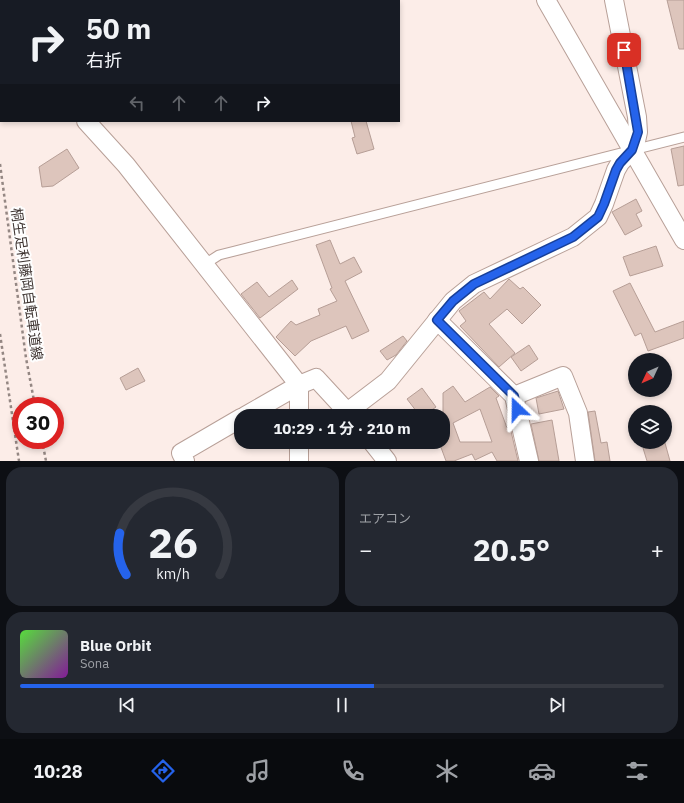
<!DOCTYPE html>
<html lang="ja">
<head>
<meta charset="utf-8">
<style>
	:root { --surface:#171b24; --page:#242831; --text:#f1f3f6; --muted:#9ea1a6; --line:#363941; --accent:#2563eb }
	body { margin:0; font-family:"IBM Plex Sans","Noto Sans JP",sans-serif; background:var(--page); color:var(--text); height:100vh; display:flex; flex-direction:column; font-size:15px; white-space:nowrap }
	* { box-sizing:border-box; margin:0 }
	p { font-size:13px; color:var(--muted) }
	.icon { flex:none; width:22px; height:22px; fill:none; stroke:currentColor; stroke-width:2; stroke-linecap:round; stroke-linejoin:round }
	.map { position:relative; height:461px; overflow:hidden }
	.details { display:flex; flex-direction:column; gap:6px; padding:6px; background:#0d0f14; flex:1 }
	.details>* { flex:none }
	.guide { position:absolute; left:0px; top:0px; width:400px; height:122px; box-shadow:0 2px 6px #0003; background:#171b24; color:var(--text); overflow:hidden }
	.needle { width:26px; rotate:226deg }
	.fabs { position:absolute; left:628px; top:353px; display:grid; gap:8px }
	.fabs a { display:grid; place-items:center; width:44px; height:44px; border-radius:50%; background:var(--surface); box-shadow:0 2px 6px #0003; font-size:20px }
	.speed { position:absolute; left:12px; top:397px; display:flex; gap:8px; font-size:20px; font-weight:700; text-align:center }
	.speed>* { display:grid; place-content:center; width:52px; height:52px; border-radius:50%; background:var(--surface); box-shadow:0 2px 6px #0003; line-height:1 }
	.speed .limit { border:6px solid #d22; background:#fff; color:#111 }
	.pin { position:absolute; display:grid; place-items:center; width:34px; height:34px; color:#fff; margin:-17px; border-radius:8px; box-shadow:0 2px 6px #0006 }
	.me { position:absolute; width:44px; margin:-22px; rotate:337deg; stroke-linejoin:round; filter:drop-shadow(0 0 3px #0008) }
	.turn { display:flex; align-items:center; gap:14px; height:84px; padding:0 20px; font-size:18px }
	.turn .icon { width:52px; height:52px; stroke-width:2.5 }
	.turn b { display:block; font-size:28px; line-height:34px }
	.lanes { display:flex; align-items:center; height:38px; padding:0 20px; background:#0003; justify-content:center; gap:20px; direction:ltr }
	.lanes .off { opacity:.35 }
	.big { font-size:30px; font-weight:700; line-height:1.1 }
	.details .card { flex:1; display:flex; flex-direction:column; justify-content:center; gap:6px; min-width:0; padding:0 14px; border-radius:16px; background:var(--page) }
	.details .dial { align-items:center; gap:0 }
	.dial svg { height:104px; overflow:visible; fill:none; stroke:var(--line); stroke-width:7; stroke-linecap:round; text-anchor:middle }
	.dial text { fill:var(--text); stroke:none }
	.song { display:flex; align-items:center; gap:12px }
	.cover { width:48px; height:48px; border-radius:6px; background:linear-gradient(135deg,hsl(110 70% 55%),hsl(290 70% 35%)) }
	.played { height:4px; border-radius:2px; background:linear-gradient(90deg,var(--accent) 55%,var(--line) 55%) }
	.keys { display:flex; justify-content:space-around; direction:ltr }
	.heat { display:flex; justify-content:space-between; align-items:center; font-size:22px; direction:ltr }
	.details .tiles { flex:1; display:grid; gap:6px; grid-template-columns:1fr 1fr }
	.card:last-child { grid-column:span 2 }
	.trip { position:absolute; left:234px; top:409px; width:216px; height:40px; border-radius:16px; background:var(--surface); box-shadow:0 2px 6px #0003; font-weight:700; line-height:40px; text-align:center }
	.dock { display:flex; height:64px; justify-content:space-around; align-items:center; background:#090b0e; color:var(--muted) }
	.dock .icon { width:28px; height:28px }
	.dock .active { color:var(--accent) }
	.dock b { font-size:18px; color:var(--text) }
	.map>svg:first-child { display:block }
	.building { fill:#ddc5bc; stroke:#b69e96; fill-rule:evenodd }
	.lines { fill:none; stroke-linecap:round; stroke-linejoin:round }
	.service-casing { stroke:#b8a098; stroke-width:11 }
	.minor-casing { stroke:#b8a098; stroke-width:20 }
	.path { stroke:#948783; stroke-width:2.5; stroke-dasharray:3 3; stroke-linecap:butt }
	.service { stroke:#fff; stroke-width:9 }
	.minor { stroke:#fff; stroke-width:18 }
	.route-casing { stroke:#184099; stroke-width:10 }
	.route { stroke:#2563eb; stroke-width:7 }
	.labels { text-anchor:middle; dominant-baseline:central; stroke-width:4; stroke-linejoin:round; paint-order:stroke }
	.street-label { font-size:14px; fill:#3d3330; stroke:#fefefe }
</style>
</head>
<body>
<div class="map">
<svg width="684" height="461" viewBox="0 0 684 461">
	<rect width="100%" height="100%" fill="#fcede8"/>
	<g class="building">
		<path d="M667,0H684V49H679Z"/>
		<path d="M351,121H366L374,149L357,154L352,138L355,137Z"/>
		<path d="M684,146V185L678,186L671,149Z"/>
		<path d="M67,149L79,168L53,186L42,187L39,167Z"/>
		<path d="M636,199L642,211L636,214L642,226L625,235L612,212Z"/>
		<path d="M330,240L340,264L354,257L362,272L345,281L369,331L352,339L346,326L311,341L295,356L276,337L291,321L296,325L320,315L318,309L337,301L330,289L332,288L316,245Z"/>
		<path d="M656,246L663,266L630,276L623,257Z"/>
		<path d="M509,279L520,289L523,287L541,305L522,324L507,309L489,324L515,353L499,367L460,326L466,321L459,311L484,292L490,299Z"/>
		<path d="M292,280L298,289L260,318L241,294L257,282L269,297Z"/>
		<path d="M630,283L655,332L684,321V338L648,351L641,333L635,336L613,291Z"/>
		<path d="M403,336L407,341L396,355L387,360L380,351Z"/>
		<path d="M529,345L538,359L521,371L511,357Z"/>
		<path d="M138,368L145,381L126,390L120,378Z"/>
		<path d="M453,386L465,402L490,387L499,396L496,398L507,428L510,427L518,461H497L492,452L475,460L472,454L454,461H446L439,442H443V393ZM480,409L492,442H460L453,423Z"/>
		<path d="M422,388L436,407L423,416H420L407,399Z"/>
		<path d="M558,391L564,409L539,414L536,398Z"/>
		<path d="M595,411L601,443L607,442L610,461H595L588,412Z"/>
		<path d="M552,420L559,461H539L531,424Z"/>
		<path d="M665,443L670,461H647L643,448Z"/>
	</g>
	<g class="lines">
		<g class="service-casing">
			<path id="service" d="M205,264L219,255L235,251L684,137"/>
		</g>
		<g class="minor-casing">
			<g id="minor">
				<path d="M546,0L684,240"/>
				<path d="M86,121L126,165L299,385V416"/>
				<path d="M437,320L514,396L529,461"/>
				<path d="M514,396L563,376L578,413L585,461"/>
				<path d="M245,416L299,385L316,378L351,416"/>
				<path d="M342,416L388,381L453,301L474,284L573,237L598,217L604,204L616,170L620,163L632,150L636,141L638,132L637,117L614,0"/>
				<path d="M299,442V461"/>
				<path d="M372,442L387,461"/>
				<path d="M185,461L181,453L241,418"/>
			</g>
		</g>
		<g class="path">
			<path d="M150,1L154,0"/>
			<path d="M0,164L26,358L35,406"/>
			<path d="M0,334L19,461"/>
			<path d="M42,440L46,461"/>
		</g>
		<use href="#service" class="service"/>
		<use href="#minor" class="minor"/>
	</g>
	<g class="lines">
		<g class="route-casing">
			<path id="route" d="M517,409L514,396L437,320L453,301L474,284L573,237L598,217L604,204L616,170L620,163L632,150L638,132L624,50"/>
		</g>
		<use href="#route" class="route"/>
	</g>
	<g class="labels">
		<g class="street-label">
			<text transform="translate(27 284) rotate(82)">桐生足利藤岡自転車道線</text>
		</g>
	</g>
</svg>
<div class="fabs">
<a><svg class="needle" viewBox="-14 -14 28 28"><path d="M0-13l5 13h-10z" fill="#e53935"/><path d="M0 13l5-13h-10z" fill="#9ea1a6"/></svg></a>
<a><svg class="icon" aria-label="layers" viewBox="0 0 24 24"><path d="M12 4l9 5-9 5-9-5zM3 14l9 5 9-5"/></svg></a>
</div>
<div class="speed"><div class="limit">30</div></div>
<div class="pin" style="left:624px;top:50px;background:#d93025"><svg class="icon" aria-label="arrive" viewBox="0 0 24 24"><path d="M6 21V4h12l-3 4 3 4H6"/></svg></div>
<svg class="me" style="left:517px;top:409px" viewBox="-20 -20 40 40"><path d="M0-17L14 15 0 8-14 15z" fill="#2563eb" stroke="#fff" stroke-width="4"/></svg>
<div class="trip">10:29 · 1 分 · 210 m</div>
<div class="guide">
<div class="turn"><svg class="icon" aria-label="right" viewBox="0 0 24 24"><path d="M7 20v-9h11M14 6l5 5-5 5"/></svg><div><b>50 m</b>右折</div></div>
<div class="lanes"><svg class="icon off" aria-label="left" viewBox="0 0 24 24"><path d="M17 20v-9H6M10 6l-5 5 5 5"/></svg><svg class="icon off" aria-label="ahead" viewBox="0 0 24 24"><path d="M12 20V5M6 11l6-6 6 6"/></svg><svg class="icon off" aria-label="ahead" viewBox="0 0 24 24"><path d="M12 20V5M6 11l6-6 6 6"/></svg><svg class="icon" aria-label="right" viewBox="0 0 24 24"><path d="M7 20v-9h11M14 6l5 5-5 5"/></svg></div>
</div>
</div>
<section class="details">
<div class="tiles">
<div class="card dial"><svg viewBox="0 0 100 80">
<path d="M14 69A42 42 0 1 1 86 69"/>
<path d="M14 69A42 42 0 0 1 9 37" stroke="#2563eb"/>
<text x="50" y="56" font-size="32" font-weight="700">26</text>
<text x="50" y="72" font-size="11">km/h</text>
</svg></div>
<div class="card"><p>エアコン</p>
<div class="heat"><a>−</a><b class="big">20.5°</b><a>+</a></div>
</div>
<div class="card">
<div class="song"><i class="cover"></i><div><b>Blue Orbit</b><p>Sona</p></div></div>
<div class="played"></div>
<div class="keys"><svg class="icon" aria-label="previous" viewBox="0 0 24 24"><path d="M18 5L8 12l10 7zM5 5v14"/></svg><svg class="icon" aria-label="pause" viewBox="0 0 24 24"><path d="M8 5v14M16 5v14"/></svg><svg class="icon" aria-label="next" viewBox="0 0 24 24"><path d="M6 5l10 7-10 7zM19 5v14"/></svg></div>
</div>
</div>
</section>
<nav class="dock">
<b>10:28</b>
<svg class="icon active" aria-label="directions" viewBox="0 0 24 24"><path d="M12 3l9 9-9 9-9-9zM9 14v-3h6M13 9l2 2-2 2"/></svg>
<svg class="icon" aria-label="music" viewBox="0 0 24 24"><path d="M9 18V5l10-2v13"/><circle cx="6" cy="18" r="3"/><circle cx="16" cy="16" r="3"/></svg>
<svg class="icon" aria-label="phone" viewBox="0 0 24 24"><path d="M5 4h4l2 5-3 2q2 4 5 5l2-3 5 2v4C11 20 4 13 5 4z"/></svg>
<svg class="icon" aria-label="climate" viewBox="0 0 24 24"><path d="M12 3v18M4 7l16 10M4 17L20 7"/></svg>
<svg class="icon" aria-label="car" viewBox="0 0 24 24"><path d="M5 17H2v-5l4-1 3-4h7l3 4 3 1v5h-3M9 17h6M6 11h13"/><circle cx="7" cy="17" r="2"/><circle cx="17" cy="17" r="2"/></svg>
<svg class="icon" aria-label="filters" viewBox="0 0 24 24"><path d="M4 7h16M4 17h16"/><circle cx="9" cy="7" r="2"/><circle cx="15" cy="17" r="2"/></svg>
</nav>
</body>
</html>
